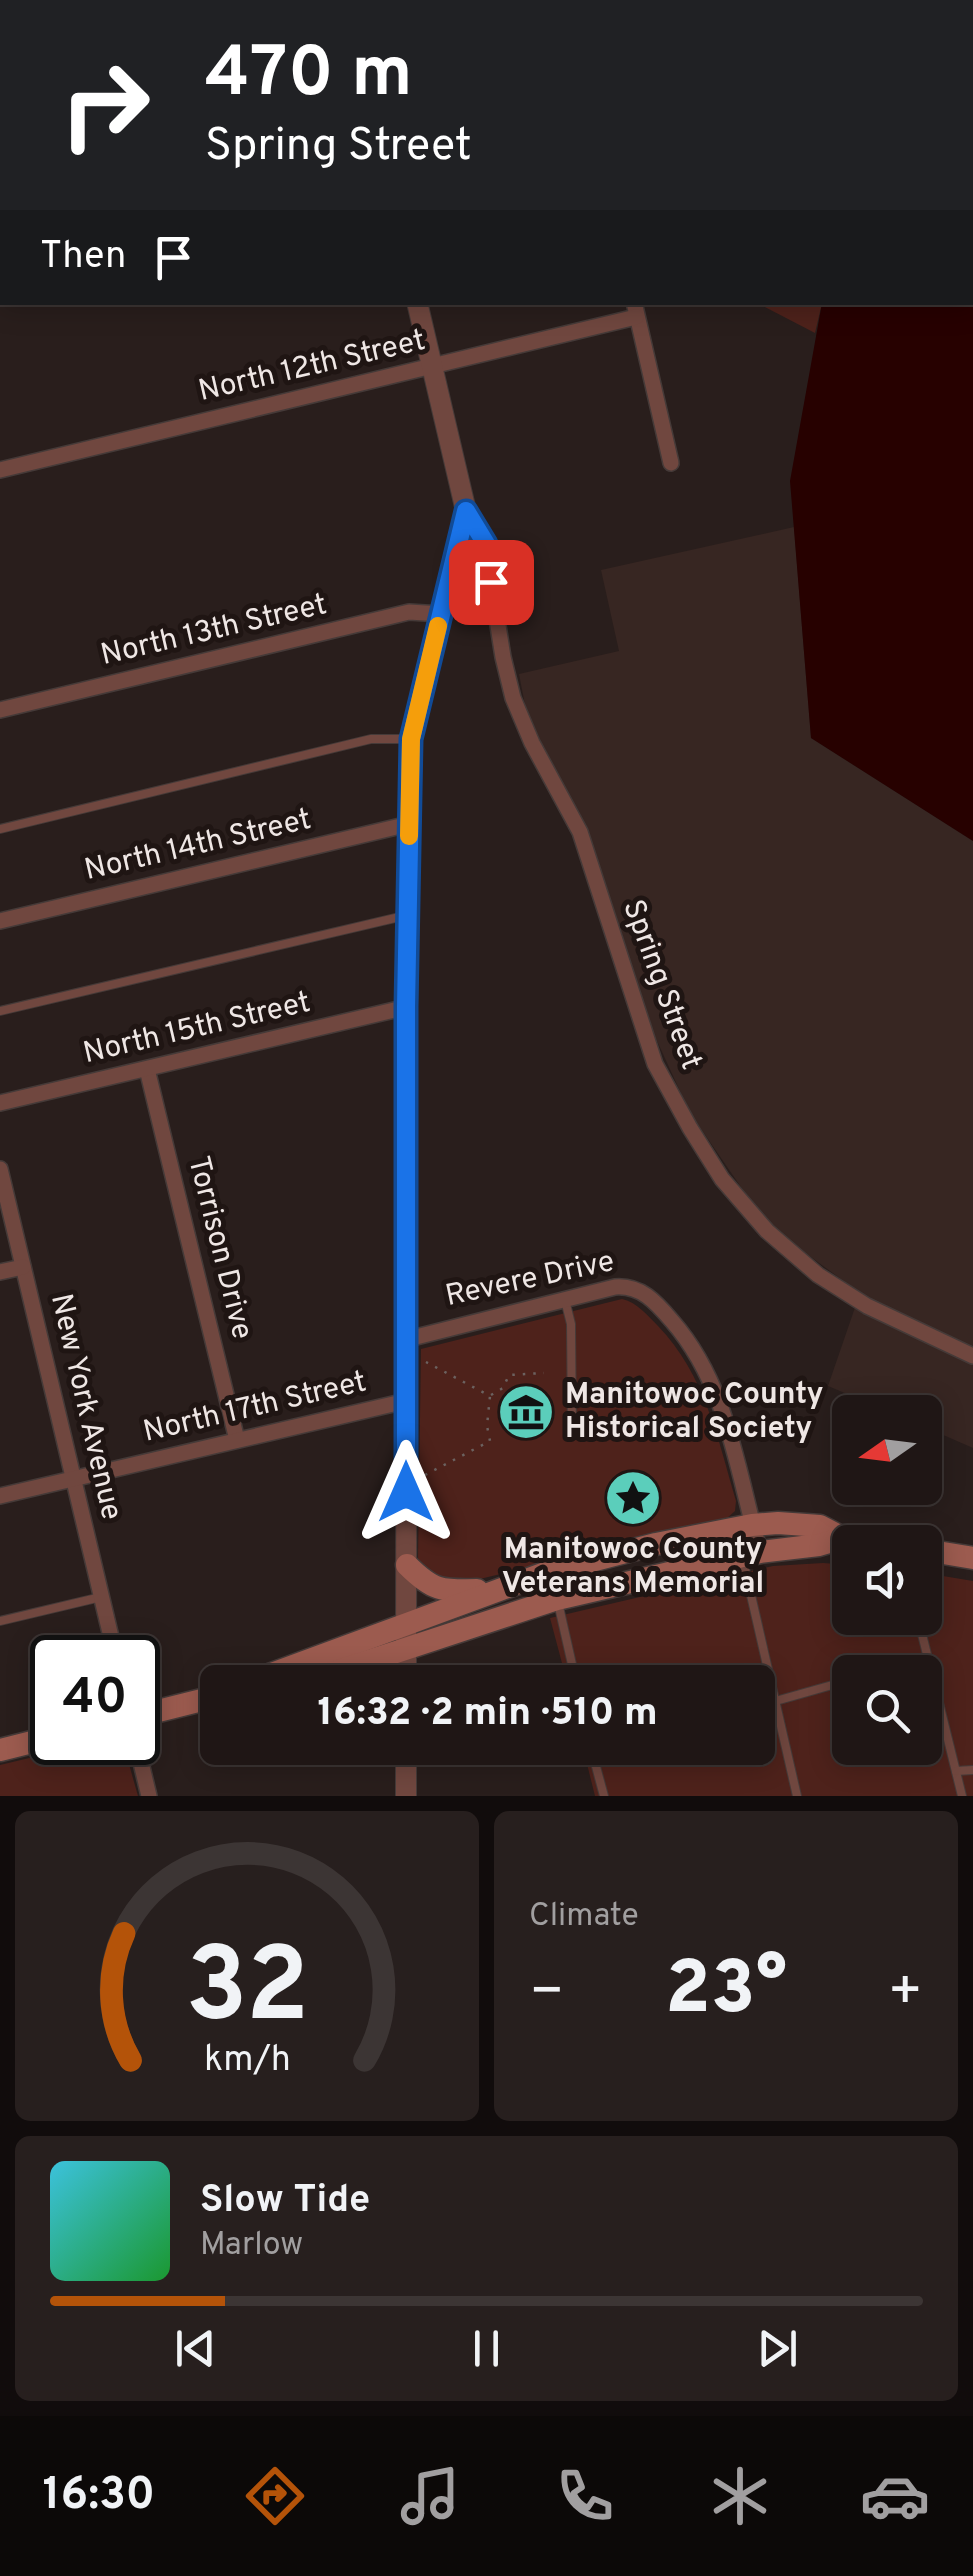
<!DOCTYPE html>
<html lang="en">
<head>
<meta charset="utf-8">
<style>
	:root { --surface:#1f1615; --page:#271f1e; --text:#f1f3f6; --muted:#a19fa0; --line:#3c3534; --accent:#b45309 }
	body { margin:0; font-family:Overpass,sans-serif; background:var(--page); color:var(--text); height:100vh; display:flex; flex-direction:column; font-size:38px; white-space:nowrap }
	* { box-sizing:border-box; margin:0 }
	p { font-size:32px; color:var(--muted) }
	.icon { flex:none; width:55px; height:55px; fill:none; stroke:currentColor; stroke-width:2; stroke-linecap:round; stroke-linejoin:round }
	.map { position:relative; height:1796px; overflow:hidden }
	.drawer { display:flex; flex-direction:column; gap:15px; padding:15px; background:#110c0c; flex:1 }
	.drawer>* { flex:none }
	.guide { position:absolute; left:0px; top:0px; width:975px; height:305px; box-shadow:0 5px 25px #0003,0 0 0 2px var(--line); background:#202124; color:#fff; overflow:hidden }
	.needle { width:65px; rotate:256deg }
	.tools { position:absolute; left:832px; top:1395px; display:grid; gap:20px }
	.tools a { display:grid; place-items:center; width:110px; height:110px; border-radius:15px; background:var(--surface); box-shadow:0 5px 25px #0003,0 0 0 2px var(--line); font-size:50px }
	.speed { position:absolute; left:30px; top:1635px; display:flex; gap:20px; font-size:50px; font-weight:700; text-align:center }
	.speed>* { display:grid; place-content:center; width:130px; height:130px; border-radius:50%; background:var(--surface); box-shadow:0 5px 25px #0003,0 0 0 2px var(--line); line-height:1 }
	.speed .limit { border:5px solid #111; border-radius:15px; background:#fff; color:#111 }
	.pin { position:absolute; display:grid; place-items:center; width:85px; height:85px; color:#fff; margin:-42px; border-radius:20px; box-shadow:0 5px 15px #0006 }
	.me { position:absolute; width:110px; margin:-55px; rotate:0deg; stroke-linejoin:round; filter:drop-shadow(0 0 8px #0008) }
	.turn { display:flex; align-items:center; gap:35px; height:210px; padding:0 40px; font-size:45px }
	.turn .icon { width:130px; height:130px; stroke-width:2.5 }
	.turn b { display:block; font-size:70px; line-height:85px }
	.then { display:flex; align-items:center; height:95px; padding:0 40px; background:#0003; gap:20px; font-size:38px }
	.big { font-size:75px; font-weight:800; line-height:1.1 }
	.drawer .card { flex:1; display:flex; flex-direction:column; justify-content:center; gap:15px; min-width:0; padding:0 35px; border-radius:15px; background:var(--page) }
	.drawer .dial { align-items:center; gap:0 }
	.dial svg { height:260px; overflow:visible; fill:none; stroke:var(--line); stroke-width:7; stroke-linecap:round; text-anchor:middle }
	.dial text { fill:var(--text); stroke:none }
	.song { display:flex; align-items:center; gap:30px }
	.cover { width:120px; height:120px; border-radius:15px; background:linear-gradient(135deg,hsl(190 70% 55%),hsl(130 70% 35%)) }
	.played { height:10px; border-radius:5px; background:linear-gradient(90deg,var(--accent) 20%,var(--line) 20%) }
	.keys { display:flex; justify-content:space-around; direction:ltr }
	.heat { display:flex; justify-content:space-between; align-items:center; font-size:55px; direction:ltr }
	.drawer .tiles { flex:1; display:grid; gap:15px; grid-template-columns:1fr 1fr }
	.card:last-child { grid-column:span 2 }
	.trip { position:absolute; left:200px; top:1665px; width:575px; height:100px; border-radius:15px; background:var(--surface); box-shadow:0 5px 25px #0003,0 0 0 2px var(--line); font-weight:800; line-height:100px; text-align:center }
	.dock { display:flex; height:160px; justify-content:space-around; align-items:center; background:#0c0908; color:var(--muted) }
	.dock .icon { width:70px; height:70px }
	.dock .selected { color:var(--accent) }
	.dock b { font-size:45px; color:var(--text) }
	.map>svg:first-child { display:block }
	.built { fill:#372622 }
	.green { fill:#4e221b; fill-rule:evenodd }
	.water { fill:#270100 }
	.lines { fill:none; stroke-linecap:round; stroke-linejoin:round }
	.service-casing { stroke:#453a38; stroke-width:10 }
	.minor-casing { stroke:#453a38; stroke-width:18 }
	.tertiary-casing { stroke:#453a38; stroke-width:22 }
	.secondary-casing { stroke:#453a38; stroke-width:25 }
	.path { stroke:#6c6260; stroke-width:2.5; stroke-dasharray:2.5 8; stroke-linecap:butt }
	.service { stroke:#70473f; stroke-width:8 }
	.minor { stroke:#70473f; stroke-width:15 }
	.tertiary { stroke:#70473f; stroke-width:20 }
	.secondary { stroke:#9c5b4f; stroke-width:22 }
	.route-casing { stroke:#114b97; stroke-width:25 }
	.route { stroke:#1a73e8; stroke-width:18 }
	.slow { stroke:#f59e0b; stroke-width:18 }
	.labels { text-anchor:middle; dominant-baseline:central; stroke-width:10; stroke-linejoin:round; paint-order:stroke }
	.street-label { font-size:30px; fill:#efe7e5; stroke:#1f1513 }
	.poi-label { font-size:30px; font-weight:bold; fill:#efe7e5; stroke:#1f1513; text-anchor:start }
</style>
</head>
<body>
<div class="map">
<svg width="973" height="1796" viewBox="0 0 973 1796">
	<rect width="100%" height="100%" fill="#291e1c"/>
	<path class="built" d="M794,527L811,738L973,841V1448L925,1427V1412H890L828,1386L860,1293L785,1238L754,1206L690,1113L647,1019L586,828L541,742L525,705L519,674L619,651L601,570Z"/>
	<g class="green">
		<path d="M757,303H822L815,333Z"/>
		<path d="M622,1299C638,1303 647,1315 658,1326C705,1375 718,1439 736,1501L735,1511L725,1520L459,1584L421,1569L418,1558L421,1349Z"/>
		<path d="M823,1563L850,1565V1618H925V1573L973,1581V1796H595L583,1748H758V1682H567L550,1618L773,1566ZM850,1672H925V1748H850Z"/>
		<path d="M92,1743H123L138,1796H0V1765Z"/>
	</g>
	<path class="water" d="M973,31V841L811,738L790,481L822,303L972,302Z"/>
	<g class="lines">
		<g class="service-casing">
			<g id="service">
				<path d="M78,0L79,2"/>
				<path d="M120,0V2"/>
				<path d="M0,109L2,108"/>
				<path d="M0,829L371,739H411"/>
				<path d="M0,1011L408,915"/>
				<path d="M565,1300L571,1324L572,1432"/>
				<path d="M751,1529L742,1556L797,1796"/>
				<path d="M552,1576L576,1682"/>
				<path d="M918,1618L962,1796"/>
				<path d="M0,1621L101,1597"/>
				<path d="M878,1672L928,1658"/>
				<path d="M758,1706L850,1680"/>
				<path d="M591,1748L604,1796"/>
				<path d="M956,1771L973,1770"/>
			</g>
		</g>
		<g class="minor-casing">
			<g id="minor">
				<path d="M751,0L752,2"/>
				<path d="M775,2L778,0"/>
				<path d="M0,229H2"/>
				<path d="M634,302L671,463"/>
				<path d="M0,470L636,317"/>
				<path d="M466,511L485,544L503,657L513,698L532,743L580,832L655,1064L690,1128L722,1179L767,1231L818,1275L867,1306L973,1356"/>
				<path d="M0,710L409,612L441,614"/>
				<path d="M0,921L409,824"/>
				<path d="M147,1069L237,1440"/>
				<path d="M0,1103L407,1007"/>
				<path d="M0,1169L116,1658"/>
				<path d="M0,1272L23,1267"/>
				<path d="M408,1339L615,1287C641,1285 656,1302 672,1321C728,1385 737,1471 760,1552"/>
				<path d="M0,1496L406,1401"/>
				<path d="M136,1742L149,1796"/>
			</g>
		</g>
		<g class="tertiary-casing">
			<g id="tertiary">
				<path d="M344,0L345,2"/>
				<path d="M406,1682L407,1007L411,739L466,511L417,302"/>
				<path d="M406,1796V1748"/>
			</g>
		</g>
		<g class="secondary-casing">
			<g id="secondary">
				<path d="M925,1550L973,1558"/>
				<path d="M407,1565C433,1591 441,1591 477,1590"/>
				<path d="M250,1682L545,1573L656,1544L752,1525L778,1523L820,1526L843,1538L872,1542"/>
				<path d="M305,1682L557,1599L760,1552L819,1545L843,1538"/>
				<path d="M138,1716L218,1696"/>
				<path d="M0,1750L52,1737"/>
			</g>
		</g>
		<g class="path">
			<path d="M491,1395L503,1388L509,1375L544,1373"/>
			<path d="M425,1475L490,1441L487,1426L490,1396L426,1362"/>
		</g>
		<use href="#service" class="service"/>
		<use href="#minor" class="minor"/>
		<use href="#tertiary" class="tertiary"/>
		<use href="#secondary" class="secondary"/>
	</g>
	<g class="lines">
		<g class="route-casing">
			<path id="route" d="M406,1492V1007L411,739L466,511L486,544L491,582"/>
		</g>
		<use href="#route" class="route"/>
		<path class="slow" d="M409,836L411,739L438,626"/>
	</g>
	<defs>
		<g id="museum-disc" transform="scale(2.875)"><circle r="9.5" fill="#5bcebb" stroke="#1f1513"/><path d="M0-6L6-3V-2H-6V-3ZM-5-1h2V3h-2ZM-1-1h2V3h-2ZM3-1h2V3H3ZM-6 4H6V6H-6Z" fill="#111"/></g>
		<g id="sight-disc" transform="scale(2.875)"><circle r="9.5" fill="#5bcebb" stroke="#1f1513"/><path d="M0-6L1.8-2.2L6-1.7L2.9 1.2L3.7 5.4L0 3.3L-3.7 5.4L-2.9 1.2L-6-1.7L-1.8-2.2Z" fill="#111"/></g>
	</defs>
	<g fill-rule="evenodd">
		<use href="#museum-disc" x="526" y="1412"/>
		<use href="#sight-disc" x="633" y="1498"/>
	</g>
	<g class="labels">
		<g class="street-label">
			<text transform="translate(312 367) rotate(-13)">North 12th Street</text>
			<text transform="translate(214 631) rotate(-13)">North 13th Street</text>
			<text transform="translate(198 846) rotate(-13)">North 14th Street</text>
			<text transform="translate(661 985) rotate(70)">Spring Street</text>
			<text transform="translate(197 1029) rotate(-13)">North 15th Street</text>
			<text transform="translate(219 1248) rotate(76)">Torrison Drive</text>
			<text transform="translate(530 1280) rotate(-12)">Revere Drive</text>
			<text transform="translate(85 1407) rotate(77)">New York Avenue</text>
			<text transform="translate(255 1408) rotate(-13)">North 17th Street</text>
		</g>
		<g class="poi-label">
			<text x="565" y="1395">Manitowoc County<tspan x="565" dy="34">Historical Society</tspan></text>
			<text x="633" y="1550" text-anchor="middle">Manitowoc County<tspan x="633" dy="34">Veterans Memorial</tspan></text>
		</g>
	</g>
</svg>
<div class="tools">
<a><svg class="needle" viewBox="-14 -14 28 28"><path d="M0-13l5 13h-10z" fill="#e53935"/><path d="M0 13l5-13h-10z" fill="#a19fa0"/></svg></a>
<a><svg class="icon" aria-label="sound" viewBox="0 0 24 24"><path d="M4 9h4l5-4v14l-5-4H4zM17 9q2 3 0 6"/></svg></a>
<a><svg class="icon" aria-label="search" viewBox="0 0 24 24"><circle cx="10" cy="10" r="6"/><path d="M15 15l6 6"/></svg></a>
</div>
<div class="speed"><div class="limit">40</div></div>
<div class="pin" style="left:491px;top:582px;background:#d93025"><svg class="icon" aria-label="arrive" viewBox="0 0 24 24"><path d="M6 21V4h12l-3 4 3 4H6"/></svg></div>
<svg class="me" style="left:406px;top:1492px" viewBox="-20 -20 40 40"><path d="M0-17L14 15 0 8-14 15z" fill="#1a73e8" stroke="#fff" stroke-width="4"/></svg>
<div class="trip">16:32 · 2 min · 510 m</div>
<div class="guide">
<div class="turn"><svg class="icon" aria-label="right" viewBox="0 0 24 24"><path d="M7 20v-9h11M14 6l5 5-5 5"/></svg><div><b>470 m</b>Spring Street</div></div>
<div class="then">Then<svg class="icon" aria-label="arrive" viewBox="0 0 24 24"><path d="M6 21V4h12l-3 4 3 4H6"/></svg></div>
</div>
</div>
<section class="drawer">
<div class="tiles">
<div class="card dial"><svg viewBox="0 0 100 80">
<path d="M14 69A42 42 0 1 1 86 69"/>
<path d="M14 69A42 42 0 0 1 12 30" stroke="#b45309"/>
<text x="50" y="56" font-size="32" font-weight="700">32</text>
<text x="50" y="72" font-size="11">km/h</text>
</svg></div>
<div class="card"><p>Climate</p>
<div class="heat"><a>−</a><b class="big">23°</b><a>+</a></div>
</div>
<div class="card">
<div class="song"><i class="cover"></i><div><b>Slow Tide</b><p>Marlow</p></div></div>
<div class="played"></div>
<div class="keys"><svg class="icon" aria-label="previous" viewBox="0 0 24 24"><path d="M18 5L8 12l10 7zM5 5v14"/></svg><svg class="icon" aria-label="pause" viewBox="0 0 24 24"><path d="M8 5v14M16 5v14"/></svg><svg class="icon" aria-label="next" viewBox="0 0 24 24"><path d="M6 5l10 7-10 7zM19 5v14"/></svg></div>
</div>
</div>
</section>
<nav class="dock">
<b>16:30</b>
<svg class="icon selected" aria-label="directions" viewBox="0 0 24 24"><path d="M12 3l9 9-9 9-9-9zM9 14v-3h6M13 9l2 2-2 2"/></svg>
<svg class="icon" aria-label="music" viewBox="0 0 24 24"><path d="M9 18V5l10-2v13"/><circle cx="6" cy="18" r="3"/><circle cx="16" cy="16" r="3"/></svg>
<svg class="icon" aria-label="phone" viewBox="0 0 24 24"><path d="M5 4h4l2 5-3 2q2 4 5 5l2-3 5 2v4C11 20 4 13 5 4z"/></svg>
<svg class="icon" aria-label="climate" viewBox="0 0 24 24"><path d="M12 3v18M4 7l16 10M4 17L20 7"/></svg>
<svg class="icon" aria-label="car" viewBox="0 0 24 24"><path d="M5 17H2v-5l4-1 3-4h7l3 4 3 1v5h-3M9 17h6M6 11h13"/><circle cx="7" cy="17" r="2"/><circle cx="17" cy="17" r="2"/></svg>
</nav>
</body>
</html>
